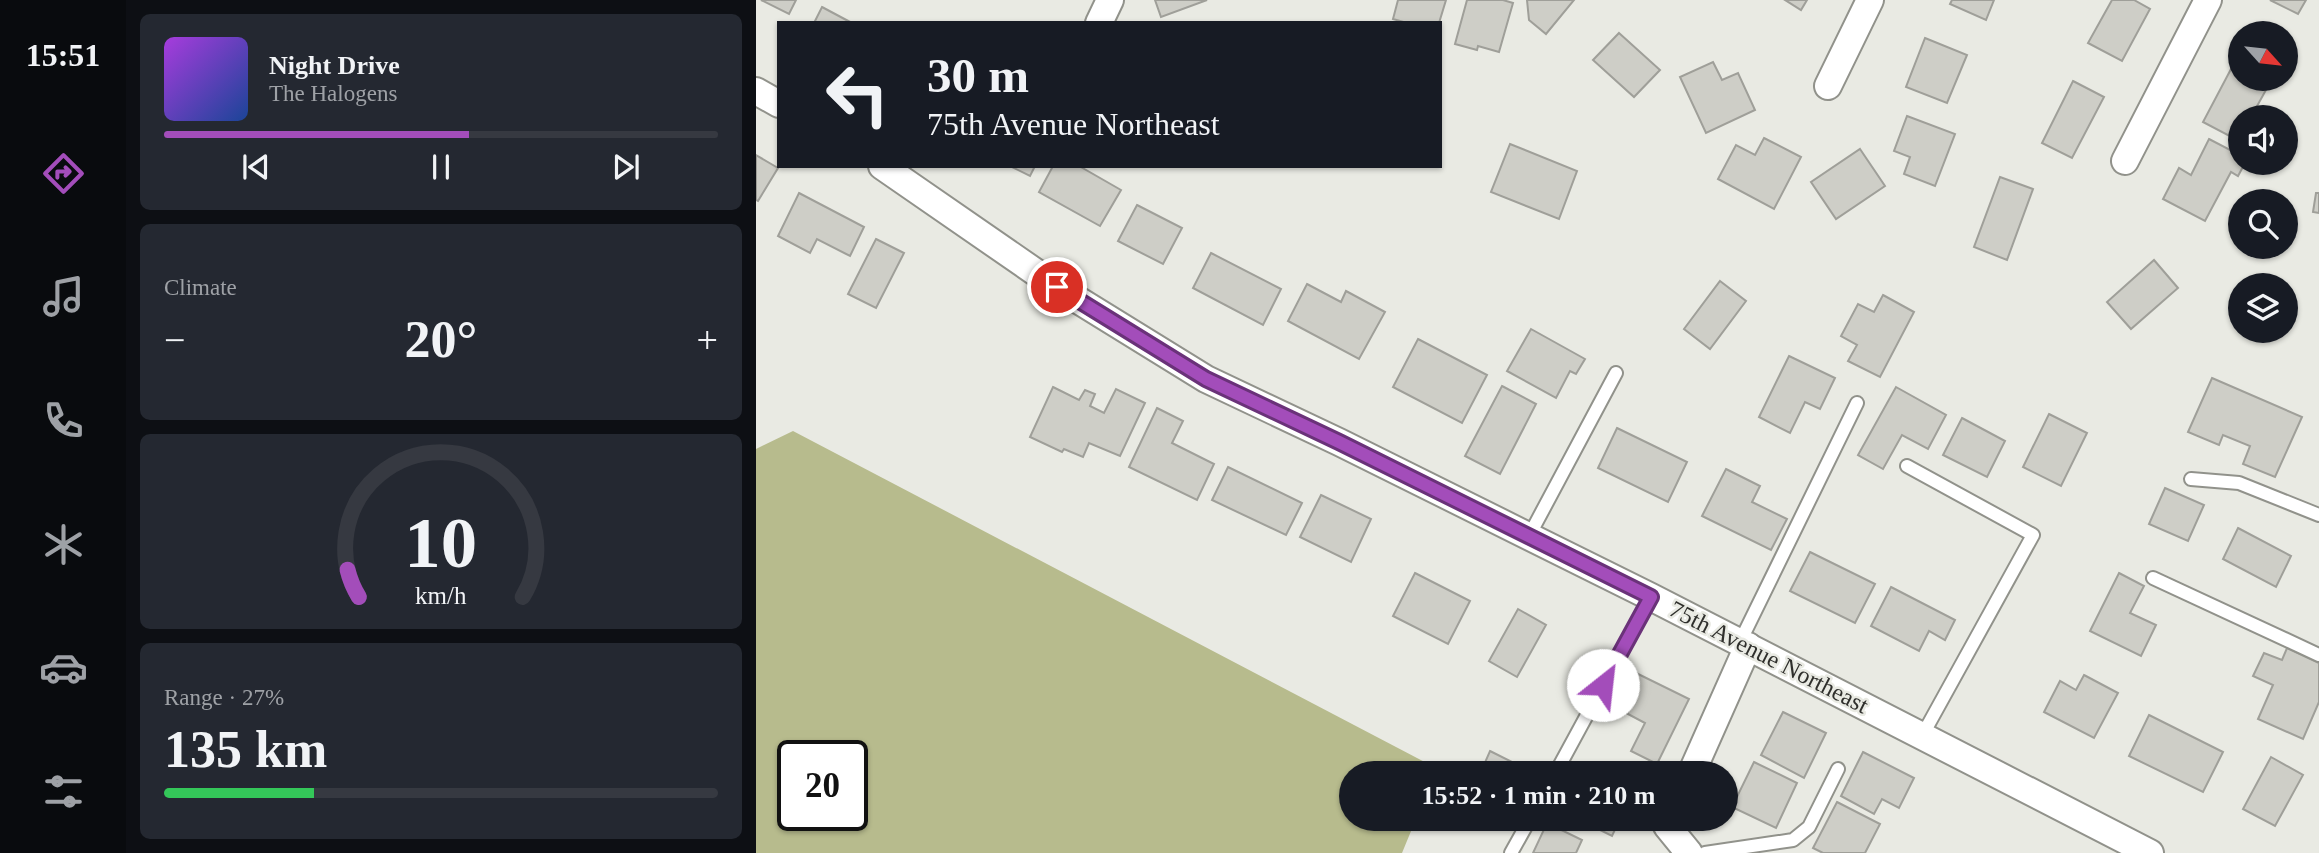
<!DOCTYPE html>
<html lang="en">
<head>
<meta charset="utf-8">
<style>
	:root { --surface:#171b24; --page:#242831; --text:#f1f3f6; --muted:#9ea1a6; --line:#363941; --accent:#a34dba }
	body { margin:0; font-family:Georgia,serif; background:var(--page); color:var(--text); height:100vh; display:flex; flex-direction:column; font-size:26px; white-space:nowrap }
	* { box-sizing:border-box; margin:0 }
	p { font-size:23px; color:var(--muted) }
	.icon { flex:none; width:38px; height:38px; fill:none; stroke:currentColor; stroke-width:2; stroke-linecap:round; stroke-linejoin:round }
	.map { position:relative; flex:1; overflow:hidden }
	.details { display:flex; flex-direction:column; gap:14px; padding:14px; background:#0d0f14; width:630px }
	.details>* { flex:none }
	.banner { position:absolute; left:21px; top:21px; width:665px; height:147px; border-radius:0px; box-shadow:0 2px 5px #0004; background:#171b24; color:var(--text); overflow:hidden }
	.needle { width:46px; rotate:117deg }
	.fabs { position:absolute; left:1472px; top:21px; display:grid; gap:14px }
	.fabs a { display:grid; place-items:center; width:70px; height:70px; border-radius:50%; background:var(--surface); box-shadow:0 2px 5px #0004; font-size:35px }
	.speed { position:absolute; left:21px; top:740px; display:flex; gap:14px; font-size:35px; font-weight:700; text-align:center }
	.speed>* { display:grid; place-content:center; width:91px; height:91px; border-radius:50%; background:var(--surface); box-shadow:0 2px 5px #0004; line-height:1 }
	.speed .limit { border:4px solid #111; border-radius:10px; background:#fff; color:#111 }
	.pin { position:absolute; display:grid; place-items:center; width:60px; height:60px; color:#fff; margin:-30px; border:4px solid #fff; border-radius:50%; box-shadow:0 2px 7px #0007 }
	.me { position:absolute; width:77px; margin:-38px; rotate:29deg; stroke-linejoin:round; filter:drop-shadow(0 0 5px #0008) }
	.turn { display:flex; align-items:center; gap:24px; height:147px; padding:0 35px; font-size:32px }
	.turn .icon { width:91px; height:91px; stroke-width:2.5 }
	.turn b { display:block; font-size:49px; line-height:60px }
	.big { font-size:52px; font-weight:700; line-height:1.1 }
	.details .card { flex:1; display:flex; flex-direction:column; justify-content:center; gap:10px; min-width:0; padding:0 24px; border-radius:10px; background:var(--page) }
	.details .dial { align-items:center; gap:0 }
	.dial svg { height:182px; overflow:visible; fill:none; stroke:var(--line); stroke-width:7; stroke-linecap:round; text-anchor:middle }
	.dial text { fill:var(--text); stroke:none }
	.song { display:flex; align-items:center; gap:21px }
	.cover { width:84px; height:84px; border-radius:10px; background:linear-gradient(135deg,hsl(280 70% 55%),hsl(220 70% 35%)) }
	.played { height:7px; border-radius:4px; background:linear-gradient(90deg,var(--accent) 55%,var(--line) 55%) }
	.keys { display:flex; justify-content:space-around; direction:ltr }
	.heat { display:flex; justify-content:space-between; align-items:center; font-size:38px; direction:ltr }
	.charge { height:10px; border-radius:5px; background:linear-gradient(90deg,#34c759 27%,var(--line) 0) }
	.trip { position:absolute; left:583px; top:761px; width:399px; height:70px; border-radius:35px; background:var(--surface); box-shadow:0 2px 5px #0004; font-weight:700; line-height:70px; text-align:center }
	main { display:flex; flex:1; min-height:0 }
	.tabs { display:flex; flex-direction:column; width:126px; justify-content:space-around; align-items:center; background:#090b0e; color:var(--muted) }
	.tabs .icon { width:49px; height:49px }
	.tabs .current { color:var(--accent) }
	.tabs b { font-size:32px; color:var(--text) }
	.map>svg:first-child { display:block }
	.green { fill:#b7bb8d; fill-rule:evenodd }
	.building { fill:#cecec7; stroke:#9f9f99; stroke-width:2 }
	.lines { fill:none; stroke-linecap:round; stroke-linejoin:round }
	.service-casing { stroke:#91928b; stroke-width:16 }
	.minor-casing { stroke:#91928b; stroke-width:30 }
	.service { stroke:#fff; stroke-width:12 }
	.minor { stroke:#fff; stroke-width:26 }
	.route-casing { stroke:#6a3279; stroke-width:18 }
	.route { stroke:#a34dba; stroke-width:12 }
	.labels { text-anchor:middle; dominant-baseline:central; stroke-width:5; stroke-linejoin:round; paint-order:stroke }
	.street-label { font-size:24px; fill:#2f2f2c; stroke:#e9eae3 }
</style>
</head>
<body>
<main>
<nav class="tabs">
<b>15:51</b>
<svg class="icon current" aria-label="directions" viewBox="0 0 24 24"><path d="M12 3l9 9-9 9-9-9zM9 14v-3h6M13 9l2 2-2 2"/></svg>
<svg class="icon" aria-label="music" viewBox="0 0 24 24"><path d="M9 18V5l10-2v13"/><circle cx="6" cy="18" r="3"/><circle cx="16" cy="16" r="3"/></svg>
<svg class="icon" aria-label="phone" viewBox="0 0 24 24"><path d="M5 4h4l2 5-3 2q2 4 5 5l2-3 5 2v4C11 20 4 13 5 4z"/></svg>
<svg class="icon" aria-label="climate" viewBox="0 0 24 24"><path d="M12 3v18M4 7l16 10M4 17L20 7"/></svg>
<svg class="icon" aria-label="car" viewBox="0 0 24 24"><path d="M5 17H2v-5l4-1 3-4h7l3 4 3 1v5h-3M9 17h6M6 11h13"/><circle cx="7" cy="17" r="2"/><circle cx="17" cy="17" r="2"/></svg>
<svg class="icon" aria-label="filters" viewBox="0 0 24 24"><path d="M4 7h16M4 17h16"/><circle cx="9" cy="7" r="2"/><circle cx="15" cy="17" r="2"/></svg>
</nav>
<section class="details">
<div class="card">
<div class="song"><i class="cover"></i><div><b>Night Drive</b><p>The Halogens</p></div></div>
<div class="played"></div>
<div class="keys"><svg class="icon" aria-label="previous" viewBox="0 0 24 24"><path d="M18 5L8 12l10 7zM5 5v14"/></svg><svg class="icon" aria-label="pause" viewBox="0 0 24 24"><path d="M8 5v14M16 5v14"/></svg><svg class="icon" aria-label="next" viewBox="0 0 24 24"><path d="M6 5l10 7-10 7zM19 5v14"/></svg></div>
</div>
<div class="card"><p>Climate</p>
<div class="heat"><a>−</a><b class="big">20°</b><a>+</a></div>
</div>
<div class="card dial"><svg viewBox="0 0 100 80">
<path d="M14 69A42 42 0 1 1 86 69"/>
<path d="M14 69A42 42 0 0 1 9 57" stroke="#a34dba"/>
<text x="50" y="56" font-size="32" font-weight="700">10</text>
<text x="50" y="72" font-size="11">km/h</text>
</svg></div>
<div class="card"><p>Range · 27%</p><b class="big">135 km</b><div class="charge"></div></div>
</section>
<div class="map">
<svg width="1563" height="853" viewBox="0 0 1563 853">
	<rect width="100%" height="100%" fill="#e9eae3"/>
	<path class="green" d="M37,431L682,769L680,773L595,774V819H660L646,853H0V449ZM37,756H96V816H37Z"/>
	<g class="building">
		<path d="M5,0H40L33,14Z"/>
		<path d="M399,0H451L405,17Z"/>
		<path d="M642,0H690L683,23H651L637,19Z"/>
		<path d="M711,0H747L757,3L743,52L722,46L721,50L699,44Z"/>
		<path d="M771,0H818L790,34L773,20Z"/>
		<path d="M1029,0H1051L1045,10Z"/>
		<path d="M1196,0H1238L1230,20L1194,4Z"/>
		<path d="M1356,0H1378L1394,9L1366,61L1332,43Z"/>
		<path d="M1514,0H1550L1542,14Z"/>
		<path d="M66,7L96,23H58Z"/>
		<path d="M863,33L904,70L878,97L837,60Z"/>
		<path d="M1169,38L1211,55L1191,103L1150,87Z"/>
		<path d="M1484,52V79H1516L1495,117H1484L1483,141L1447,122Z"/>
		<path d="M957,62L966,80L982,73L999,110L950,133L924,77Z"/>
		<path d="M1317,81L1348,97L1316,158L1286,143Z"/>
		<path d="M1151,116L1199,134L1179,186L1148,174L1154,157L1138,151Z"/>
		<path d="M1008,138L1045,157L1018,209L962,179L980,145L999,155Z"/>
		<path d="M1453,139L1484,155V163H1489L1482,176L1475,172L1449,221L1407,199L1423,168L1435,175Z"/>
		<path d="M754,144L821,171L803,219L735,192Z"/>
		<path d="M1104,149L1129,186L1080,219L1055,182Z"/>
		<path d="M0,155L22,168L2,201L0,200Z"/>
		<path d="M254,166H279L274,176Z"/>
		<path d="M297,166H323L365,190L344,226L283,192Z"/>
		<path d="M1244,177L1277,189L1251,260L1218,247Z"/>
		<path d="M43,193L108,227L94,256L61,239L54,253L22,236Z"/>
		<path d="M1560,193H1563V213L1557,212Z"/>
		<path d="M381,205L426,228L407,264L362,241Z"/>
		<path d="M120,239L148,253L120,308L92,294Z"/>
		<path d="M455,253L525,289L507,325L437,288Z"/>
		<path d="M1398,260L1422,288L1375,329L1351,302Z"/>
		<path d="M964,281L990,301L954,349L928,329Z"/>
		<path d="M551,284L585,302L590,291L629,312L603,359L532,321Z"/>
		<path d="M1127,295L1158,312L1124,377L1092,361L1101,345L1085,336L1102,304L1118,312Z"/>
		<path d="M775,329L829,359L820,374L814,371L800,398L751,371Z"/>
		<path d="M662,339L731,375L706,423L637,387Z"/>
		<path d="M1033,356L1079,378L1064,409L1049,402L1034,433L1003,417Z"/>
		<path d="M1456,378L1546,417L1519,477L1487,464L1494,446L1467,435L1463,445L1432,432Z"/>
		<path d="M746,386L780,404L744,474L709,456Z"/>
		<path d="M297,387L323,400L329,390L339,394L334,406L348,413L360,389L389,403L364,456L333,443L327,457L308,449L306,452L274,437Z"/>
		<path d="M1140,387L1190,415L1172,449L1146,435L1127,469L1102,455Z"/>
		<path d="M401,408L427,421L416,443L458,464L441,500L373,467Z"/>
		<path d="M1293,414L1331,433L1305,486L1267,467Z"/>
		<path d="M1206,418L1249,441L1231,477L1187,455Z"/>
		<path d="M861,428L931,462L912,502L842,468Z"/>
		<path d="M472,467L546,503L530,535L456,500Z"/>
		<path d="M970,469L1004,486L996,502L1031,519L1015,550L946,516Z"/>
		<path d="M1409,488L1448,505L1432,541L1393,524Z"/>
		<path d="M565,495L615,519L595,562L544,537Z"/>
		<path d="M1482,528L1535,556L1520,587L1467,559Z"/>
		<path d="M1054,552L1119,584L1099,623L1034,591Z"/>
		<path d="M659,573L714,601L692,644L637,616Z"/>
		<path d="M1363,573L1388,586L1374,613L1400,625L1385,656L1334,631Z"/>
		<path d="M1135,587L1199,620L1189,640L1173,631L1163,651L1115,626Z"/>
		<path d="M762,609L790,625L761,677L733,661Z"/>
		<path d="M1531,648L1563,663V702L1547,739L1502,719L1517,685L1497,676L1508,653L1526,660Z"/>
		<path d="M874,670L933,699L901,764L875,751L889,723L855,705Z"/>
		<path d="M1328,675L1362,693L1338,738L1288,712L1304,681L1320,690Z"/>
		<path d="M1027,712L1070,733L1048,778L1005,755Z"/>
		<path d="M1393,715L1467,752L1447,792L1373,756Z"/>
		<path d="M734,751L766,767L763,774H724Z"/>
		<path d="M1107,752L1158,778L1143,808L1126,799L1118,814L1085,796Z"/>
		<path d="M1515,757L1547,775L1519,826L1487,809Z"/>
		<path d="M998,762L1041,783L1020,828L976,807Z"/>
		<path d="M1081,802L1124,824L1109,853H1067L1057,848Z"/>
		<path d="M822,819H864L856,836Z"/>
		<path d="M791,823L826,840L820,853H777Z"/>
	</g>
	<g class="lines">
		<g class="service-casing">
			<g id="service">
				<path d="M1151,466L1277,535L1166,736"/>
				<path d="M1435,479L1483,483L1563,515"/>
				<path d="M773,536L860,373"/>
				<path d="M1397,578L1563,655"/>
				<path d="M984,642L1101,403"/>
				<path d="M799,774L895,597"/>
				<path d="M755,853L774,819"/>
				<path d="M949,853L1037,840L1053,827L1082,769"/>
			</g>
		</g>
		<g class="minor-casing">
			<g id="minor">
				<path d="M343,23L354,0"/>
				<path d="M1072,86L1114,0"/>
				<path d="M0,91L23,104"/>
				<path d="M1369,161L1452,0"/>
				<path d="M126,166L301,287L450,379L583,442L895,597L1394,853"/>
				<path d="M935,774L992,646"/>
				<path d="M914,819L911,826L933,853"/>
			</g>
		</g>
		<use href="#service" class="service"/>
		<use href="#minor" class="minor"/>
	</g>
	<g class="lines">
		<g class="route-casing">
			<path id="route" d="M301,287L450,379L583,442L895,597L847,685"/>
		</g>
		<use href="#route" class="route"/>
	</g>
	<g class="labels">
		<g class="street-label">
			<text transform="translate(1013 657) rotate(27)">75th Avenue Northeast</text>
		</g>
	</g>
</svg>
<div class="fabs">
<a><svg class="needle" viewBox="-14 -14 28 28"><path d="M0-13l5 13h-10z" fill="#e53935"/><path d="M0 13l5-13h-10z" fill="#9ea1a6"/></svg></a>
<a><svg class="icon" aria-label="sound" viewBox="0 0 24 24"><path d="M4 9h4l5-4v14l-5-4H4zM17 9q2 3 0 6"/></svg></a>
<a><svg class="icon" aria-label="search" viewBox="0 0 24 24"><circle cx="10" cy="10" r="6"/><path d="M15 15l6 6"/></svg></a>
<a><svg class="icon" aria-label="layers" viewBox="0 0 24 24"><path d="M12 4l9 5-9 5-9-5zM3 14l9 5 9-5"/></svg></a>
</div>
<div class="speed"><div class="limit">20</div></div>
<div class="pin" style="left:301px;top:287px;background:#d93025"><svg class="icon" aria-label="arrive" viewBox="0 0 24 24"><path d="M6 21V4h12l-3 4 3 4H6"/></svg></div>
<svg class="me" style="left:847px;top:685px" viewBox="-20 -20 40 40"><circle r="19" fill="#fff"/><path d="M0-13L10 11 0 6-10 11z" fill="#a34dba"/></svg>
<div class="trip">15:52 · 1 min · 210 m</div>
<div class="banner">
<div class="turn"><svg class="icon" aria-label="left" viewBox="0 0 24 24"><path d="M17 20v-9H6M10 6l-5 5 5 5"/></svg><div><b>30 m</b>75th Avenue Northeast</div></div>
</div>
</div>
</main>
</body>
</html>
